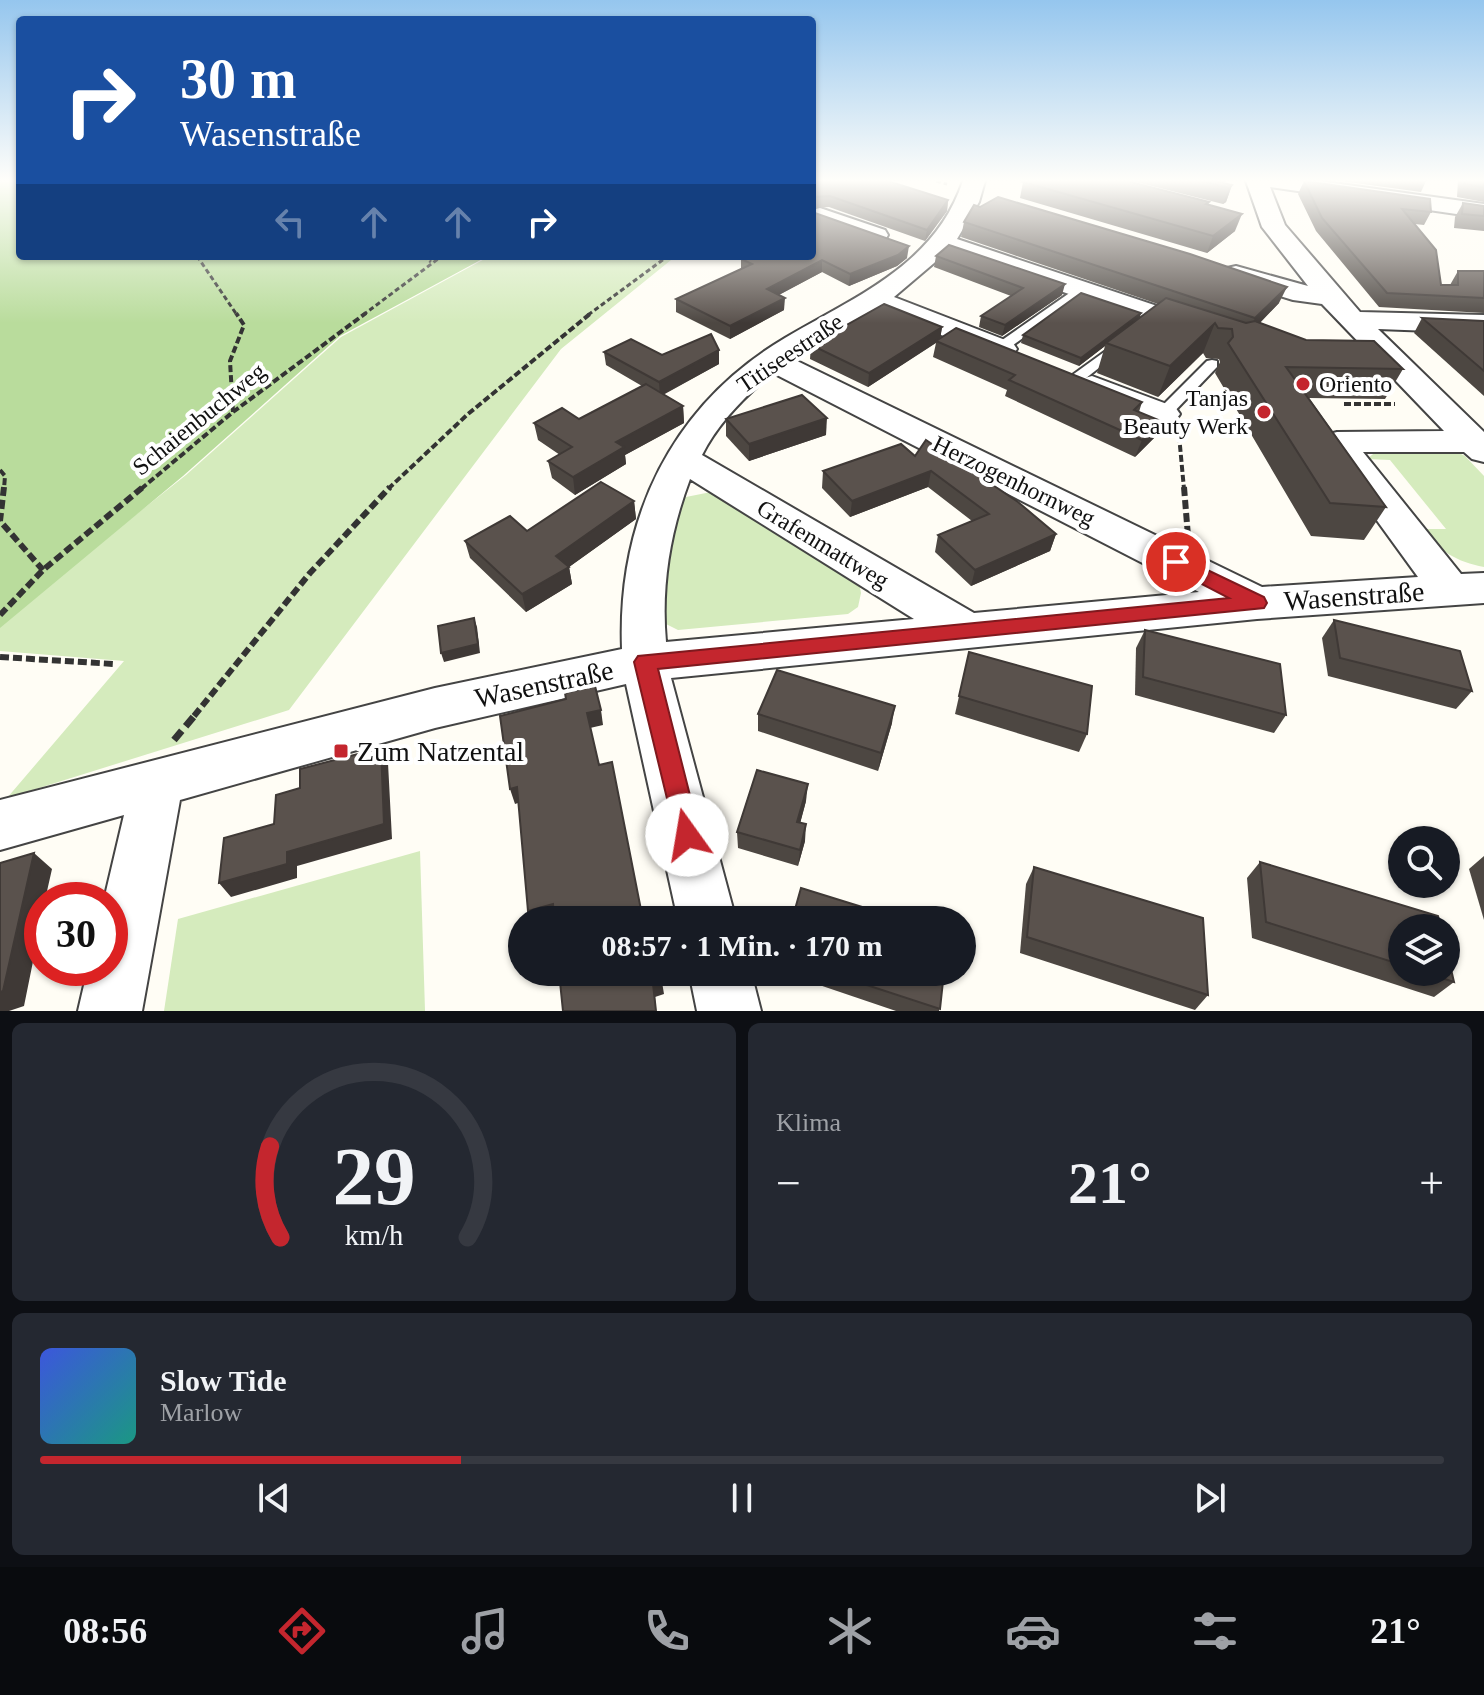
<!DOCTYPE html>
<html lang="de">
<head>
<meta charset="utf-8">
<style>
	:root { --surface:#171b24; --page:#242831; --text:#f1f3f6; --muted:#9ea1a6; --line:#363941; --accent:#c4262e }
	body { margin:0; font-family:Georgia,serif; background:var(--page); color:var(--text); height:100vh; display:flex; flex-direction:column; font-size:30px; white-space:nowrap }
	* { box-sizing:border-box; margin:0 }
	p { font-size:26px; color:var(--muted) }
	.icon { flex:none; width:44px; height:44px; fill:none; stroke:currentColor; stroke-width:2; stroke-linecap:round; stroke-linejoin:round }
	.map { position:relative; height:1011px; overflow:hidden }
	.panel { display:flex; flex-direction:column; gap:12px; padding:12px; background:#0d0f14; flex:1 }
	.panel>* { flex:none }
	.banner { position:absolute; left:16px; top:16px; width:800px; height:244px; border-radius:8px; box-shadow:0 2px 6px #0004; background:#1a4fa0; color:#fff; overflow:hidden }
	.tools { position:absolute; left:1388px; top:826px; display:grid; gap:16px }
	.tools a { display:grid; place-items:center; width:72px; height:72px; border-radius:50%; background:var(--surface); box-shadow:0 2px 6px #0004; font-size:40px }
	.speed { position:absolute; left:24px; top:882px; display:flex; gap:16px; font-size:40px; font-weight:700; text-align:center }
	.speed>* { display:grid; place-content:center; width:104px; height:104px; border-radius:50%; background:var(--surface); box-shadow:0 2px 6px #0004; line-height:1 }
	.speed .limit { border:12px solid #d22; background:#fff; color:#111 }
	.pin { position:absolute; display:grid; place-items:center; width:68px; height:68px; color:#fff; margin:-34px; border:4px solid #fff; border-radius:50%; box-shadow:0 2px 8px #0007 }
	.me { position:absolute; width:88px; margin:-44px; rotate:347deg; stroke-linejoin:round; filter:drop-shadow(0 0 6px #0008) }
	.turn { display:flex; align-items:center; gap:28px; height:168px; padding:0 32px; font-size:36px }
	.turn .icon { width:104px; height:104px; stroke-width:2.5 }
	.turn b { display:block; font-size:56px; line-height:68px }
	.lanes { display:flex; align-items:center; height:76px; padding:0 32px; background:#0003; justify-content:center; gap:40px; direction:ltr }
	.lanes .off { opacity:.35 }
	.big { font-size:60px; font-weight:700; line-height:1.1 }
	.panel .card { flex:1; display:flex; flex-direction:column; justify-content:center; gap:12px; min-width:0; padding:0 28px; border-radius:12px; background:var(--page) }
	.panel .dial { align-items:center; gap:0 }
	.dial svg { height:208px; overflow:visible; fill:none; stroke:var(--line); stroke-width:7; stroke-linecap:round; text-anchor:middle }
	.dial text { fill:var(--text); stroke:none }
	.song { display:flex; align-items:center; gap:24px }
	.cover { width:96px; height:96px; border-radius:12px; background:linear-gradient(135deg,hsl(230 70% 55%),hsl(170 70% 35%)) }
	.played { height:8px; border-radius:4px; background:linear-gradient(90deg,var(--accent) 30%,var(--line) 30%) }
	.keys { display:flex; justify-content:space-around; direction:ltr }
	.heat { display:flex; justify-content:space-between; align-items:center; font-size:44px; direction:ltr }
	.panel .tiles { flex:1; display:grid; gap:12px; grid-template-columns:1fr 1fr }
	.card:last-child { grid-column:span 2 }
	.trip { position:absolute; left:508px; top:906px; width:468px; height:80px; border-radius:40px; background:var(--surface); box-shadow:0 2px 6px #0004; font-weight:700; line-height:80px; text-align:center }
	.tabs { display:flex; height:128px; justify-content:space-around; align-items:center; background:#090b0e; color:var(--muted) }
	.tabs .icon { width:56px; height:56px }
	.tabs .on { color:var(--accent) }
	.tabs b { font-size:36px; color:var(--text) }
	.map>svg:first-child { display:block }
	.green { fill:#d5ebbd }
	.forest { fill:#b9dc9c }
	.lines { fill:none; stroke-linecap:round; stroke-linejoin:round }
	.lane-casing { stroke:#444; stroke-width:4 }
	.street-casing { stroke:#444; stroke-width:4 }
	.path-far3 { stroke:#333; stroke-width:3; stroke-dasharray:5 3; stroke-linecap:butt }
	.path-far2 { stroke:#333; stroke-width:4; stroke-dasharray:7 3; stroke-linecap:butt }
	.path-far1 { stroke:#333; stroke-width:6; stroke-dasharray:9 4; stroke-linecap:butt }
	.path { stroke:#333; stroke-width:7; stroke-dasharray:12 6; stroke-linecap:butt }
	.lane { fill:#fff; fill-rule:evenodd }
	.street { fill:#fff; fill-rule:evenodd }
	.wall { fill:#4d4742 }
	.shaded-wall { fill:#3f3936 }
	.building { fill:#5a524d; stroke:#3f3936; stroke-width:2 }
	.route { fill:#c4262e; stroke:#7f191e; stroke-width:2 }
	.poi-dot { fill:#c4262e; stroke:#fff; stroke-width:3 }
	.labels { text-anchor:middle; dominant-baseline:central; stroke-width:8; stroke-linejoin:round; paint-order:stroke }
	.street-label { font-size:24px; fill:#111; stroke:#fff }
	.poi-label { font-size:24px; fill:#111; stroke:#fff; text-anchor:start }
	.near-street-label { font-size:28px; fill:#111; stroke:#fff }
	.near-poi-label { font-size:28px; fill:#111; stroke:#fff; text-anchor:start }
</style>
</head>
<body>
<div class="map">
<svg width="1484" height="1011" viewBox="0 0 1484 1011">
	<rect width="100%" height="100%" fill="#fffdf5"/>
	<g class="green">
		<path d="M490,256H676L561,349L289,710L7,798L124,661L0,651V622L186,475L341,337Z"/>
		<path d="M1378,450L1455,451L1465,456L1484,476V567C1457,562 1439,551 1422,529H1446L1390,460L1367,459Z"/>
		<path d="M711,492L859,582L861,593L858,607L848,614L678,630L666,624L658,611L676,504L686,497Z"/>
		<path d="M420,851L425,1011H164L178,919Z"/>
	</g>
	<path class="forest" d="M0,181H20V256H488L340,336L183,476L0,628Z"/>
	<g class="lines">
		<g class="lane-casing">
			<g id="lane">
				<path d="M1081,285L1086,286V292L1005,351H995V345Z"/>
				<path d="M1118,342L1125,346L1123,349L1081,382H1071V376Z"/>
				<path d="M1212,360L1217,361V367L1169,417H1157L1155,414L1157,411L1207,361Z"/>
			</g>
		</g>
		<g class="street-casing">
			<g id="street">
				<path d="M963,181H985L979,202L957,239L1205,322L1210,328L1205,334L1195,337L1185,334L947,252L894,297L1013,343L1017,349L1013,355L1002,358L991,355L876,309L793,359L1262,587L1418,577L1320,442L1325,435L1337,432L1444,431L1322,304L1293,300L1227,280L1223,274L1227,268L1236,266L1308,286L1262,227L1246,181H1319L1484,204V218L1270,187L1285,225L1360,312L1484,315V333L1378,329L1484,432V462L1472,459L1464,452H1363L1461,574L1484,573V603L1257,619L671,678L736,920H678L626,684L435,728L180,800L142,1011H78L88,968H110V900H104L124,815L0,850V800L435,688L622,649C617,518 672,405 785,338C856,296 935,265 963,181ZM773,373L1199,592L974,613L702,455C718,423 745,396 773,373ZM690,479L914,619L666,642C661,586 670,532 690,479Z"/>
				<path d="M820,208L885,230L888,235L885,240L876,242L812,220V210Z"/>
				<path d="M1092,376L1175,407L1180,414L1175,421L1163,424L1081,393L1076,386L1081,379Z"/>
				<path d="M689,972H751L761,1011H697Z"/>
			</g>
		</g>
		<g class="path-far3">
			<path d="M936,181L947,184"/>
			<path d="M197,256L237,315"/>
			<path d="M423,256L431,262"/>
			<path d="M363,315L442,256"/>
			<path d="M588,315L668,256"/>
		</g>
		<g class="path-far2">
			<path d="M1344,404H1395"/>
			<path d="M233,412L230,361L244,325L236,313"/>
			<path d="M1179,435L1184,489"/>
			<path d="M0,470L5,476L4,489"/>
			<path d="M141,489L233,412L366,313"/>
			<path d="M388,489L468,414L591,313"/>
		</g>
		<g class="path-far1">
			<path d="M4,487L0,521L43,570"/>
			<path d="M1184,487L1188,536"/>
			<path d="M0,615L43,570L143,487"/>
			<path d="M0,657L114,664"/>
			<path d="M194,716L310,573L390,487"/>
		</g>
		<path class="path" d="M174,740L196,714"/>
		<use href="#lane" class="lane"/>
		<use href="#street" class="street"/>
	</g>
	<g class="wall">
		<path d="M812,181L948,200L947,211L925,241L829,207L812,208Z"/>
		<path d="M1132,181H1226L1224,183L1232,185L1226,202L1223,204Z"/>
		<path d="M1304,181L1431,212L1424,225L1415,224L1441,285H1450L1458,271H1484V313L1379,307L1316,231L1298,194Z"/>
		<path d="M1341,181H1426L1421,192Z"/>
		<path d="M1458,181H1484V202L1457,197Z"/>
		<path d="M1023,182L1209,202L1208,205L1235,231L1207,253L1020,198Z"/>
		<path d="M1463,203L1484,206V231L1454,228L1455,217Z"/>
		<path d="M964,222L1279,303L1260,323L1306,340L1403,369L1385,399L1309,398L1386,507L1364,540L1311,536L1215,373L1220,362L1219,359L1206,358L1203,353L1158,397L1097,373L1105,346L1079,366L1021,343L1023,335L1140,318L1158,304L961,237Z"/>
		<path d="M936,256L1062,295L1002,336L979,327L981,316L1011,296L934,267Z"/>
		<path d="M907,258L897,266L849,286L822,272L779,295L784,310L730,339L676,312V299L741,269V259Z"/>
		<path d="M1422,318L1484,321V396L1414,333Z"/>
		<path d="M942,327L940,339L1142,402L1139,412L1154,438L1135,457L1005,396L1007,390L933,357L936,343L868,387L810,359L811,345Z"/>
		<path d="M604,352L662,355L719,364L663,395L683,406L684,423L625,455L626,464L575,495L552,478L548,461L560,455L538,440L534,423L579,419L642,386L606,365Z"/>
		<path d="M726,419L826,435L749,461L726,436Z"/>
		<path d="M915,456L1056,534L1050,551L971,586L935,552L938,535L972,521L928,487L850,517L822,488L823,471Z"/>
		<path d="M634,501L636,519L569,567L572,584L526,612L470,558L465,541L527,531Z"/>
		<path d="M1334,620L1472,691L1456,709L1328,676L1322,638Z"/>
		<path d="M1145,630L1286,715L1274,733L1135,695L1136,648Z"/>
		<path d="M969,652L1087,734L1079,752L955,714Z"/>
		<path d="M758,714L892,723L878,771L758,731Z"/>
		<path d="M806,801L800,823L805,841L798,866L738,848L737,832Z"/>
		<path d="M1484,856V920L1469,869Z"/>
		<path d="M1260,862L1402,928V972H1446L1454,982L1434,997L1252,938L1247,878Z"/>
		<path d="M1034,867L1208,995L1195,1010L1020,953L1026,884Z"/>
		<path d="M781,972H944L939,1011H896Z"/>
	</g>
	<g class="shaded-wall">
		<path d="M1232,185L1226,202L1223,204L1229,188Z"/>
		<path d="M948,200L947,211L925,241L927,230Z"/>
		<path d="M1242,214L1235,231L1207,253L1213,236Z"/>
		<path d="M909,246L907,258L897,266L849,286L850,274Z"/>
		<path d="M822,260V272L767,301V289Z"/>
		<path d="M1065,284L1062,295L1002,336L1005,325Z"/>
		<path d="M1287,287L1279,303L1248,334L1255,318Z"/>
		<path d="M785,298L784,310L730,339V326Z"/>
		<path d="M1141,313L1139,321L1106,343L1105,346L1079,366L1081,358Z"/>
		<path d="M1215,323L1203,353L1158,397L1170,366Z"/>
		<path d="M942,327L940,340L868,387L869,373Z"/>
		<path d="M719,350V364L660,396L659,382Z"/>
		<path d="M683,406L684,423L625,455L626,464L575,495L573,477L616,442Z"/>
		<path d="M827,418L826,435L749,461V444Z"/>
		<path d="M1161,421L1154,438L1135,457L1142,440Z"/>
		<path d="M931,471L928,487L850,517L852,501Z"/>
		<path d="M634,501L636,519L569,567L572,584L526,612L522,594L556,556Z"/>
		<path d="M1056,534L1050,551L971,586L975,570Z"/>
		<path d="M474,618L477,627L480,653L444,662L441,653Z"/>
		<path d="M895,706L892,723L878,771L881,753Z"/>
		<path d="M601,710L603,725L590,728L587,713Z"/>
		<path d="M381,748L388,763L392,839L297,866V878L231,897L219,883Z"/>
		<path d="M808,784L806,801L796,839L797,822Z"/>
		<path d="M517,787L521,802L515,804L510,789Z"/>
		<path d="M806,824L805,841L798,866L800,850Z"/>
		<path d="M34,853L52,869L45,900H42V917L24,1006L9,1011H0V992Z"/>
		<path d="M553,904L557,918L550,920H531L528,911Z"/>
		<path d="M662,982L664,994L655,997L656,1011L653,984Z"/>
	</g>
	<g class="building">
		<path d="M812,181H888L948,200L927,230L830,196L812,197Z"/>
		<path d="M1025,181H1127L1209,202L1206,204L1242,214L1213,236L1023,182Z"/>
		<path d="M1202,181H1216L1232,185L1229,188Z"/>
		<path d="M1304,181L1430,199L1431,212L1402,209L1436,250L1441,285H1458V271H1484V298L1387,293L1322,218Z"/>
		<path d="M1464,181H1484V187L1464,184Z"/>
		<path d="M998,197L1190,254L1287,287L1255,318L964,222L974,205L980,207Z"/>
		<path d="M1463,203L1484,206V216L1462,214Z"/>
		<path d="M812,212L909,246L898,255L850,274L822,260L767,289L785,298L730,326L676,299L752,264L741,259L747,256H812Z"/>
		<path d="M949,245L1065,284L1005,325L981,316L1023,288L936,256Z"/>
		<path d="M1081,293L1141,313L1081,358L1023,335Z"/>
		<path d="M1166,298L1246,323L1255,321L1306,340L1374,341L1403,369L1286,367L1386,507L1330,503L1228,343L1233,337L1232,329L1218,328L1215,323L1170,366L1106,343Z"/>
		<path d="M884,304L942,327L869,373L811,345Z"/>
		<path d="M1422,318L1484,321V371Z"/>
		<path d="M956,328L1142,402L1134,410L1161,421L1142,440L1009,380L1015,375L936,341Z"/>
		<path d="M711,334L719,350L659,382L604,352L631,339L662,355Z"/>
		<path d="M646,384L683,406L616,442L624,447L573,477L548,461L572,447L534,423L562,408L579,419Z"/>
		<path d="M802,395L827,418L749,444L726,419Z"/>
		<path d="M926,440L1018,502L1056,534L975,570L938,535L989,514L931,471L852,501L823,471L901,444L915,456Z"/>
		<path d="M601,482L634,501L556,556L569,567L522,594L465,541L510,516L527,531Z"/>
		<path d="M474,618L478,644L441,653L438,626Z"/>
		<path d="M1334,620L1460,651L1472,691L1340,658Z"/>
		<path d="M1145,630L1280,664L1286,715L1143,677Z"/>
		<path d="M969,652L1092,686L1087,734L959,696Z"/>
		<path d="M777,670L895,706L881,753L758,714Z"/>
		<path d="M595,686L601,710L587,713L599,765L612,762L643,920H554L553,904L528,911L517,787L510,789L500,716L566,699L565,693Z"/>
		<path d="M381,748L384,824L287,852V864L219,883L224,838L274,824L276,795L300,788V769Z"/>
		<path d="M757,770L808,784L797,822L806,824L800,850L737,832Z"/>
		<path d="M34,853L3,991L0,992V863Z"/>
		<path d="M1260,862L1438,916L1441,928H1402V965L1266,922Z"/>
		<path d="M1034,867L1203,918L1208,995L1027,937Z"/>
		<path d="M801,888L904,920H792Z"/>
		<path d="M1446,948L1454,982L1423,972H1446Z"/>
		<path d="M559,972H661L662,982L653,984L656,1011H563Z"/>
		<path d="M827,972H944L940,1009Z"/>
	</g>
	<linearGradient id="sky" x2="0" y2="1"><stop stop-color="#95c6ee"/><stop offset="0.56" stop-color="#fffefa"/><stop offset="1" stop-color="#fffefa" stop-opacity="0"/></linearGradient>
	<rect width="1484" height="323" fill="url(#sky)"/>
	<path class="route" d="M1176,555L1264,597L1267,603L1264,608L658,669L700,835L696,844L687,847L678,844L634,662L638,656L1229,598L1169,567L1167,562L1169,557Z"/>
	<g class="poi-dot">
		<circle cx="1303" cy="384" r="8"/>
		<circle cx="1264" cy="412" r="8"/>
		<rect x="333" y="743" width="16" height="16" rx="4"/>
	</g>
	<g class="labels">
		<g class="street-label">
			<text transform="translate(790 353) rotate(-34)">Titiseestraße</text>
			<text transform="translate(199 419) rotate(-39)">Schaienbuchweg</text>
			<text transform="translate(1014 481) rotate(26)">Herzogenhornweg</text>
			<text transform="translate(823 544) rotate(31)">Grafenmattweg</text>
		</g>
		<g class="poi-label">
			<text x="1319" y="384">Oriento</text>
			<text x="1248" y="398" text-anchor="end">Tanjas<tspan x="1248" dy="28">Beauty Werk</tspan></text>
		</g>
		<g class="near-street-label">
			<text transform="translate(1354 596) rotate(-4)">Wasenstraße</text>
			<text transform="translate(544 684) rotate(-12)">Wasenstraße</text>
		</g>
		<g class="near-poi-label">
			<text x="357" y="751">Zum Natzental</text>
		</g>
	</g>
</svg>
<div class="tools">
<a><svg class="icon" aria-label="search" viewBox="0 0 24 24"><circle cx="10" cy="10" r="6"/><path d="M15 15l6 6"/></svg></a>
<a><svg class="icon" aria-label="layers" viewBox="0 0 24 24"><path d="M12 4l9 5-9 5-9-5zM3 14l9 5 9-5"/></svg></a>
</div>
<div class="speed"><div class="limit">30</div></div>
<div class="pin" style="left:1176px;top:562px;background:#d93025"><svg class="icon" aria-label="arrive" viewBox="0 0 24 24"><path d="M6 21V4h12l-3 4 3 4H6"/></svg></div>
<svg class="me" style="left:687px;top:835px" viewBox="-20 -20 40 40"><circle r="19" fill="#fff"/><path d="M0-13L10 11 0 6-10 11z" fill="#c4262e"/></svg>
<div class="trip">08:57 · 1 Min. · 170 m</div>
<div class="banner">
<div class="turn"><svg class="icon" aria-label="right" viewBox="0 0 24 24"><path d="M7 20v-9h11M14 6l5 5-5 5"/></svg><div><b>30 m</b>Wasenstraße</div></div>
<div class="lanes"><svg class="icon off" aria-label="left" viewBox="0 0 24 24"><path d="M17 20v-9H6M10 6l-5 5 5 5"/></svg><svg class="icon off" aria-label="ahead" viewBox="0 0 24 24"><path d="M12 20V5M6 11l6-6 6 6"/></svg><svg class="icon off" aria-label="ahead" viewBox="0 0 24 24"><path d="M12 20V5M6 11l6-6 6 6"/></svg><svg class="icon" aria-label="right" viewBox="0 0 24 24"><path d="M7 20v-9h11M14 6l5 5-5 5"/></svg></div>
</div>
</div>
<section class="panel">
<div class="tiles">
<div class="card dial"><svg viewBox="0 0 100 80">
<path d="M14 69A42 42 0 1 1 86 69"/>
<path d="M14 69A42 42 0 0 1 10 34" stroke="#c4262e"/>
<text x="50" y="56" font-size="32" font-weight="700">29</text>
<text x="50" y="72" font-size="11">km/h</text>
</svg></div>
<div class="card"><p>Klima</p>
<div class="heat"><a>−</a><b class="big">21°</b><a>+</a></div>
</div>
<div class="card">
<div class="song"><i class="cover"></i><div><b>Slow Tide</b><p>Marlow</p></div></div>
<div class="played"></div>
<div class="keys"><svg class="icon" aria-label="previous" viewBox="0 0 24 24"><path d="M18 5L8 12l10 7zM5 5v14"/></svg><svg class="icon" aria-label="pause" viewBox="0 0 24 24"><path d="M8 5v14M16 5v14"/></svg><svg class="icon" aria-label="next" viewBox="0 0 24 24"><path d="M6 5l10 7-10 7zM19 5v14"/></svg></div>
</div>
</div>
</section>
<nav class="tabs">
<b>08:56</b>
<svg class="icon on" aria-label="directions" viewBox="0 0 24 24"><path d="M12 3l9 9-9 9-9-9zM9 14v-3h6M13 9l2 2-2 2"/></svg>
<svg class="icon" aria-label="music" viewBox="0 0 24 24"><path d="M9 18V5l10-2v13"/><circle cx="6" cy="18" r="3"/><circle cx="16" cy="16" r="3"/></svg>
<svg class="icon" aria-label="phone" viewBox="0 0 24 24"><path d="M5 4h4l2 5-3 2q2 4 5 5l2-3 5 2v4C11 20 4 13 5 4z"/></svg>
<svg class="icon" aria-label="climate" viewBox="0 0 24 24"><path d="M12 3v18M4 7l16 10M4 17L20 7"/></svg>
<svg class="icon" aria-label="car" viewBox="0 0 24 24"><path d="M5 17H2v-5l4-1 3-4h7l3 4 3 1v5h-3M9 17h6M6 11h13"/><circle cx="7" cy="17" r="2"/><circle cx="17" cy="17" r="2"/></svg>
<svg class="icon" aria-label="filters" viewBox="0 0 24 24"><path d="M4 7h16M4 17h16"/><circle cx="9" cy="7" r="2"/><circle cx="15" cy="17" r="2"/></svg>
<b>21°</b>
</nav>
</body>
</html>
